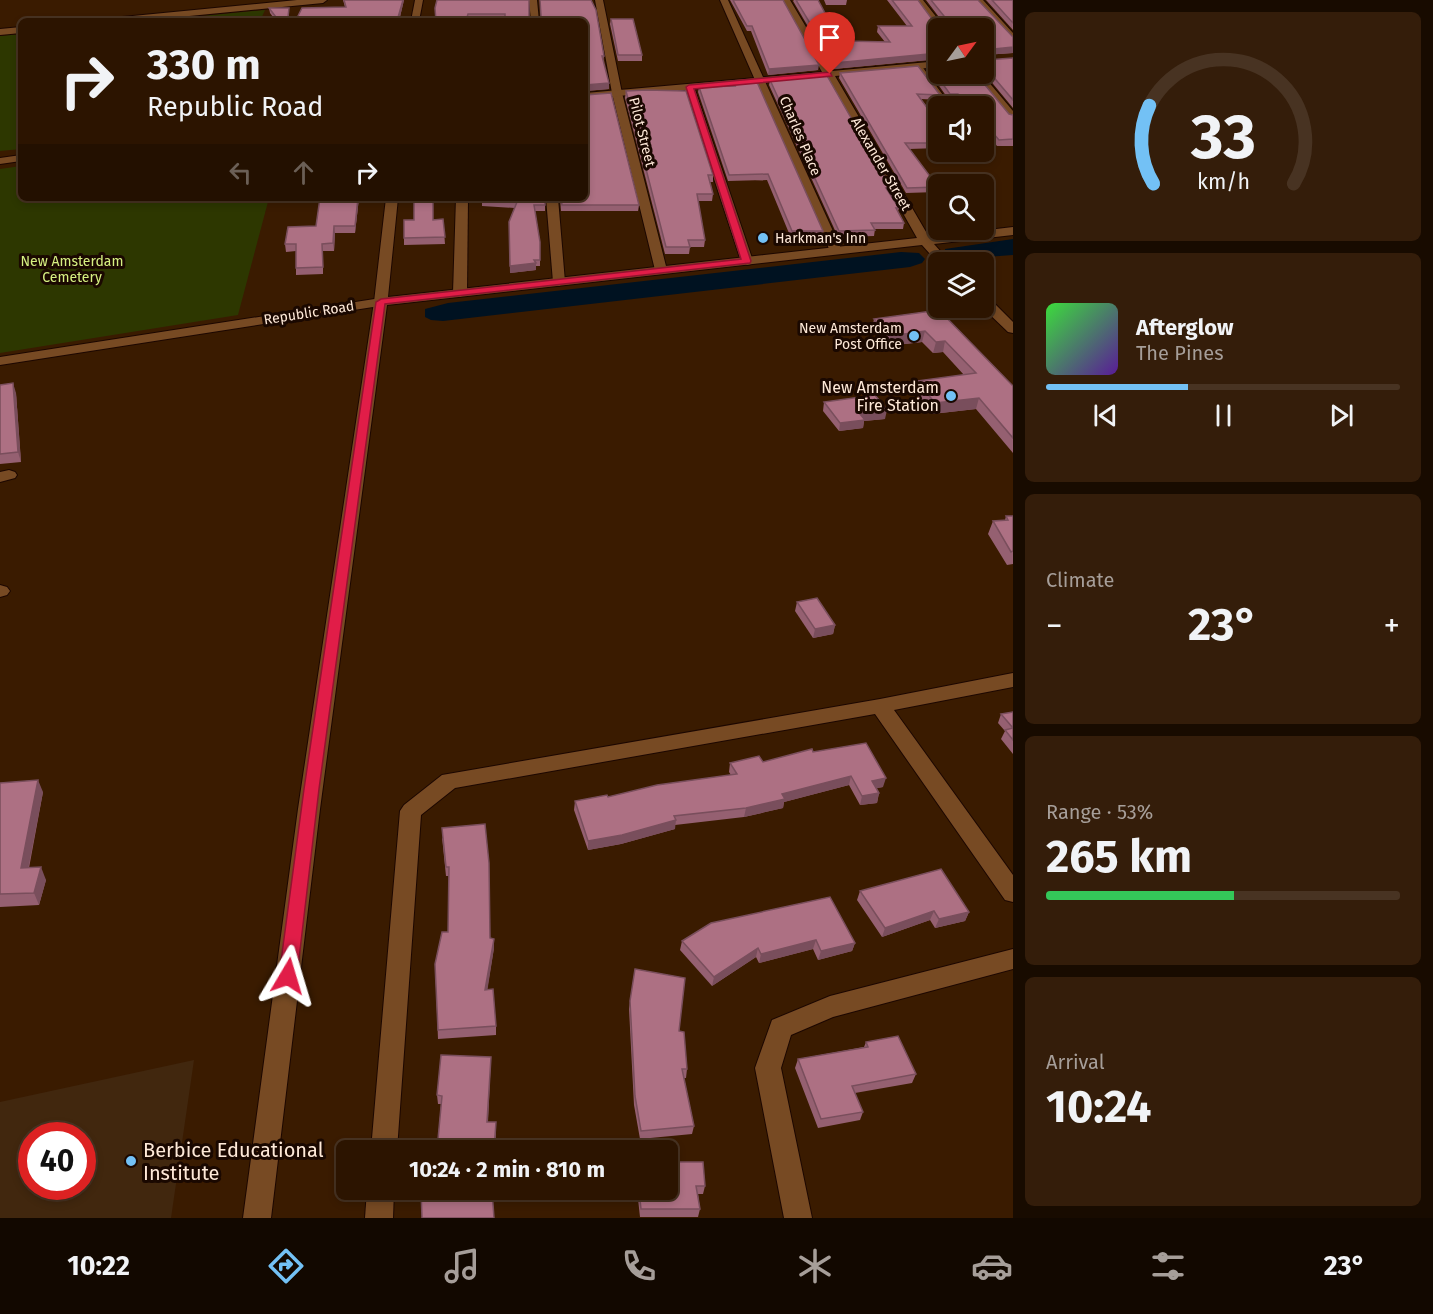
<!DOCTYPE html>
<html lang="en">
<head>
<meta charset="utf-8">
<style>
	:root { --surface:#2c1400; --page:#341d0a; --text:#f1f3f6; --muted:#a69e99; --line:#483322; --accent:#73c1f5 }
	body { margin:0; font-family:"Fira Sans",sans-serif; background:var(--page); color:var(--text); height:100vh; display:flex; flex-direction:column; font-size:22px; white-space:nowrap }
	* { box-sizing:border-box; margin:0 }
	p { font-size:20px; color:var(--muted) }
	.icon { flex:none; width:33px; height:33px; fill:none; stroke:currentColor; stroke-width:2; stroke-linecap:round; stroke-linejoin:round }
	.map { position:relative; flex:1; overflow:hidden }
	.side { display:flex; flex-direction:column; gap:12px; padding:12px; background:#180b00; width:420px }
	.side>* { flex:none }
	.hud { position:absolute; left:18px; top:18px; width:570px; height:183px; border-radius:9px; box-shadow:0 3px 9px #0003,0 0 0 2px var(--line); background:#2c1400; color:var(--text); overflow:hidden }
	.needle { width:39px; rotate:57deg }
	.tools { position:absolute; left:928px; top:18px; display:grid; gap:12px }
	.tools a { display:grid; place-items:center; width:66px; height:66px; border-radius:9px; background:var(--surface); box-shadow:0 3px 9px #0003,0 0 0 2px var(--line); font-size:30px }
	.speed { position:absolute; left:18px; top:1122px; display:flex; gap:12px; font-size:30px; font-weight:700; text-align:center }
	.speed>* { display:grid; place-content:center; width:78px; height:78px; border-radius:50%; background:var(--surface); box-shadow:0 3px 9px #0003,0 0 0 2px var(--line); line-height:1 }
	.speed .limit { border:9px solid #d22; background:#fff; color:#111 }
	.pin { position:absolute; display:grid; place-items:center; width:51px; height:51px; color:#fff; margin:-62px -26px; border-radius:50% 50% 50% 0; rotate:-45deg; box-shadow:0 0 6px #0007 }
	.pin .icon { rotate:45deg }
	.me { position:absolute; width:66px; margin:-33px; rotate:7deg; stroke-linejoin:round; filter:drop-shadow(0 0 4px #0008) }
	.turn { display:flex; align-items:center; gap:21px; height:126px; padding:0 30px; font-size:27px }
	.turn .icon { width:78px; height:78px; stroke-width:2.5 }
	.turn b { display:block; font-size:42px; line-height:51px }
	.lanes { display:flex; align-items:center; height:57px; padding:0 30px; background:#0003; justify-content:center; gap:30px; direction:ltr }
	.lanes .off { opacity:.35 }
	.big { font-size:45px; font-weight:700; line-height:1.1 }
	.side .widget { flex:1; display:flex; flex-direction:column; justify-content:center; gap:9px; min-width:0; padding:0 21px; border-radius:9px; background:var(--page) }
	.side .dial { align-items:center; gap:0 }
	.dial svg { height:156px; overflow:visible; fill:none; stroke:var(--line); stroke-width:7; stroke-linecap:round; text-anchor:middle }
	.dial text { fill:var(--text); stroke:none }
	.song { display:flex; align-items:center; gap:18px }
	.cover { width:72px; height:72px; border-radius:9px; background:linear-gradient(135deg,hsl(120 70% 55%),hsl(270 70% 35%)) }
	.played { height:6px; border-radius:3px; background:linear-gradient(90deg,var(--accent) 40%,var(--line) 40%) }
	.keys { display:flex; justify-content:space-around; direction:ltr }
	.heat { display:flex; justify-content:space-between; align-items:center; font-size:33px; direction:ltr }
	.charge { height:9px; border-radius:4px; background:linear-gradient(90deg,#34c759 53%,var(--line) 0) }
	.trip { position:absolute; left:336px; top:1140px; width:342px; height:60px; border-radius:9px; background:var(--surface); box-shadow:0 3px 9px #0003,0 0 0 2px var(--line); font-weight:700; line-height:60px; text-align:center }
	.menu { display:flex; height:96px; justify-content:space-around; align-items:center; background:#120800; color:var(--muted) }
	.menu .icon { width:42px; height:42px }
	.menu .selected { color:var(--accent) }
	.menu b { font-size:27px; color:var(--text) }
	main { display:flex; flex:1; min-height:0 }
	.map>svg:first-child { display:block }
	.built { fill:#41270e; fill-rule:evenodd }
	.green { fill:#2d3700 }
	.water { fill:#001221 }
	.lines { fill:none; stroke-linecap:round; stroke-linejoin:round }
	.service-casing { stroke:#1c0700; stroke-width:2 }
	.minor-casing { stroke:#1c0700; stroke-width:2 }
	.tertiary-casing { stroke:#1c0700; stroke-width:2 }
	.service { fill:#774a23; fill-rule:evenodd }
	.minor { fill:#774a23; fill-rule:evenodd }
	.tertiary { fill:#774a23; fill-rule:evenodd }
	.wall { fill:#956071 }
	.shaded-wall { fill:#794e5c }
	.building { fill:#ad7083; stroke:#794e5c; stroke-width:1.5 }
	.route { fill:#e11d48; stroke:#92132f; stroke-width:1.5 }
	.poi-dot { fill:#73c1f5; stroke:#1a0800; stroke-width:2 }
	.labels { text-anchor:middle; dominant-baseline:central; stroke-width:6; stroke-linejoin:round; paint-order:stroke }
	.far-street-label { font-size:14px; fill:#fee9d8; stroke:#1a0800 }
	.far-poi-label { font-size:14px; fill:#fee9d8; stroke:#1a0800; text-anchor:start }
	.far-park-label { font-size:14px; fill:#d6f081; stroke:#1a0800 }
	.poi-label { font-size:16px; fill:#fee9d8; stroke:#1a0800; text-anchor:end }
	.near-poi-label { font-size:20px; fill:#fee9d8; stroke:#1a0800; text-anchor:start }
</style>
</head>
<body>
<main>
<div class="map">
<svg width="1013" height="1218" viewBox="0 0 1013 1218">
	<rect width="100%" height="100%" fill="#3a1b00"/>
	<path class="built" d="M194,1060L171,1218H0V1102ZM32,1136H82V1186H32Z"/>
	<g class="green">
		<path d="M265,10L260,21H151Z"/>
		<path d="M21,34V149L0,151V36Z"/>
		<path d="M21,166V198H269L238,315L0,353V169Z"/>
	</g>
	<g class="water">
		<path d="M1013,239V255L959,259L951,258L945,253V249Z"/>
		<path d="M901,252L919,253L925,259L922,263L910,267L443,321L431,320L425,317V309L448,303Z"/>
	</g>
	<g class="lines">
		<g class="service-casing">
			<path id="service" d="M917,65H921L951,106H947L917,67Z"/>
		</g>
		<g class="minor-casing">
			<g id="minor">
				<path d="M297,0H327L323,3L138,21H108L112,18Z"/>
				<path d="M415,0H423L419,21H411Z"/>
				<path d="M529,0H537L539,21H531Z"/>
				<path d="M595,0H603L622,93L667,270L665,273H657L655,270L612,93Z"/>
				<path d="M720,0H728L842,251L840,254H832L830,251Z"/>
				<path d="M915,0H923L945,28L938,30Z"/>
				<path d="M974,0H983L1013,33V41Z"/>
				<path d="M21,27V33L0,35V29Z"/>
				<path d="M972,74H982L1013,111V120L1009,119Z"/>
				<path d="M686,85L694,87L753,261L751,264L747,265L741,261L684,87Z"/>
				<path d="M456,198H468L467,293L460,297L453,293Z"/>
				<path d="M546,198H558L565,282L559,286L553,282Z"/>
				<path d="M381,298L388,302L386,305L0,365V357Z"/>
				<path d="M9,470L15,472L17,475L15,478L0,482V472Z"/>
				<path d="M0,585L7,587L10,591L7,595L0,597Z"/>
				<path d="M1013,673V687L894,710L1013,875V902L1005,900L875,714L455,788L421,815L397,1150H371L400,811L404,805L442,775L880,699Z"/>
				<path d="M1013,949V969L833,1017L791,1035L781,1068L812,1218H784L755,1068L772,1020L830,996Z"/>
				<path d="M367,1190H394L393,1218H365Z"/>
			</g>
		</g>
		<g class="tertiary-casing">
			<g id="tertiary">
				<path d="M782,0H790L832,71L939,61V67L835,76L929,237L1013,227V235L934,244L950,262L939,264L922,245L387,305L320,809L271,1218H243L298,809L374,302L386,198H398L388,297L917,238L826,77L585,99V93L822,72Z"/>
				<path d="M21,155V161L0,164V158Z"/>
				<path d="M984,297L989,298L1013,322V333L1008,332L983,308Z"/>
			</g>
		</g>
		<use href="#service" class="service"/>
		<use href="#minor" class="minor"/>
		<use href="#tertiary" class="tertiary"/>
	</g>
	<g class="wall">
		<path d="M343,0H404L399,21H276L270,13L269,8H289V17L297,18L345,7Z"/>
		<path d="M437,0H529V16L531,18H539L541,16L540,0H591L596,10L604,56L603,61L609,83V89L585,91V21H505V19H468L467,21H436L435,8Z"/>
		<path d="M730,0H783L818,70L768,75L751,31H747Z"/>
		<path d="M794,0H818L839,39L843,41L885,42L877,32L878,26H907L887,0H918L937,26L945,25L926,0H978L1013,37V53L984,55V28H939V59L833,69L793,1Z"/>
		<path d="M824,0H847L846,5H826Z"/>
		<path d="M986,0H1013V30Z"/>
		<path d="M611,19L642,55V61H618L610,24Z"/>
		<path d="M984,58L986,60L1013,58V108L984,73Z"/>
		<path d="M929,65L1009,114L1013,115V146H997L987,133H984V106H962L957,100H949L928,70Z"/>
		<path d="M840,73L940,95L939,100L921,99L939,124V148L909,149L938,187L937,192L906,193L839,78Z"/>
		<path d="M770,80L891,188L890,194L899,208L898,211L904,223L903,229H875L874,236L838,237L769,85Z"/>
		<path d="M733,83L823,231L822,237L791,238L767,180L728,181L698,92L699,87L733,86Z"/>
		<path d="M626,91L713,175V182H710L713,194L712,201H698L705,240L704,247H690L689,254H665L625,98Z"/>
		<path d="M359,198L355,233H335L334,251H323V274L296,275V251L286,252L285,244L316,226Z"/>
		<path d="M545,198V211H535L540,242V266H536V270L510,273L509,222L515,208L482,206V200Z"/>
		<path d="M560,198H585L639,205L638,211H561Z"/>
		<path d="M443,219L445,244L404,245V220Z"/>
		<path d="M939,310L1013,386V453L976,409L932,414L914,392L917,381L964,375L943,352L933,353L922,342L888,346L872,330L874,319Z"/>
		<path d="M0,385L16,393L21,462L0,464Z"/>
		<path d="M824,402L885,419L864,421L863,428L839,431L823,411Z"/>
		<path d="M1006,516H1013V564L1007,565L988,534L993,521L1005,520Z"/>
		<path d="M797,602L835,625L833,634L813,638L795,611Z"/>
		<path d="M1013,712V754L1001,739L1005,731L998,723L1001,714Z"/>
		<path d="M813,752L883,787L876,788L879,793L877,803L860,805L849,785L784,802L783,808L744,817L675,825V829L621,844L588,850L574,810L575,801L608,797L731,775L729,772L730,763L763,762Z"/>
		<path d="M0,783L43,792L29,868L46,880L39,905L0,907Z"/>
		<path d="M442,837L490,938L494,939V948L487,990L496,1026V1035L438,1039L435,964L448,932L449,876H446Z"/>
		<path d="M860,891L969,912L965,921L935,928L930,920L882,937L857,900Z"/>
		<path d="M711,923L855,943L852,951L818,960L813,949L759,963L756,957L712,986L680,950L682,941Z"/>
		<path d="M635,969L679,1031L687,1069L686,1078H684L694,1126L692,1134L640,1139L634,1105L629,1009Z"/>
		<path d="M866,1042L916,1074L912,1083L855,1093L863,1112L860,1120L818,1128L795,1068L798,1059L864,1047Z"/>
		<path d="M491,1057L488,1122L496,1131L495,1150H437L441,1104H438L437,1095Z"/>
		<path d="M668,1162L705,1186L703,1194H698L700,1209L698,1217H640L637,1190H668Z"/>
	</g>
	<g class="shaded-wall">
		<path d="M403,0H404L399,21H397Z"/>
		<path d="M1013,47V53L984,55V50Z"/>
		<path d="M939,53V59L833,69L834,63Z"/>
		<path d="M819,65L818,70L768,75L769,69Z"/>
		<path d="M609,83V89L585,91V85Z"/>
		<path d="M358,198H359L355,233V226Z"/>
		<path d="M334,226L335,233L334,251L333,243Z"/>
		<path d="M536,263V270L510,273V266Z"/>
		<path d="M925,331L922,342L888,346L890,336Z"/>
		<path d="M945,341L943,352L933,353L936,342Z"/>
		<path d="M13,383L16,393L21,462L18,452Z"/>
		<path d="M979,398L976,409L932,414L935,403Z"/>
		<path d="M887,410L885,419L864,421L863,428L839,431L840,423L860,414Z"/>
		<path d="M835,625L833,634L813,638L815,629Z"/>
		<path d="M851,776L849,785L784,802L783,808L744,817L746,808L782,794Z"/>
		<path d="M886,778L883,787L869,790L872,781Z"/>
		<path d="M38,780L43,792L26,880L21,868Z"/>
		<path d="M879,793L877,803L860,805L862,796Z"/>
		<path d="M676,820L675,829L621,844L588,850V841Z"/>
		<path d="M41,867L46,880L39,905L34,893Z"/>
		<path d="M934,911L930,920L882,937L885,928Z"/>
		<path d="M969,912L965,921L935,928L939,919Z"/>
		<path d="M494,939V948L486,999L485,990Z"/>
		<path d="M816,940L813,949L759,963L761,954Z"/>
		<path d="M855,943L852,951L818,960L821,951Z"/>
		<path d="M758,948L756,957L712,986L714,977Z"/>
	</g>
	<g class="building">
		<path d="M344,0H403L397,21H279L269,8H289L288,17L297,18L302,8L346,7Z"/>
		<path d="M437,0H529V16L531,18H539L541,16L540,0H591L596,10L604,56H602L609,83L585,85V21H505V14H468L466,21H436L435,8Z"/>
		<path d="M733,0H783L819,65L769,69L752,26H747Z"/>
		<path d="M796,0H818L839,39L843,41L890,42L878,26H912L892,0H918L937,26L947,25L948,21L931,0H978L1013,37V47L984,50V28H939V53L834,63Z"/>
		<path d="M992,0H1013V23Z"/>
		<path d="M611,19H633L642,55H618Z"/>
		<path d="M984,58L986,60L1013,58V100L985,67H984Z"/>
		<path d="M939,63V74H976L1009,114L1013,115V139L999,140L988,127H985L984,126V106H968L958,94H950L929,65Z"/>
		<path d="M918,66L940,95L917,94L939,124V143H905L938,187L907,188L840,73Z"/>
		<path d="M826,74L891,188H886L899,208H896L904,223H871L875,230L839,231L770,80Z"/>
		<path d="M757,82L823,231H792L768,174L729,175L699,87L735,86L733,83Z"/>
		<path d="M647,90L686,91L713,175H708L713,194H697L705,240H688L690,247H666L626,91Z"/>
		<path d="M611,93L639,205H562L561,198H585V95Z"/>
		<path d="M320,198H358L355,226H334L333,243L322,244L323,267L296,268V244H285L288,227L316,226Z"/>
		<path d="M414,198H433V220L443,219L445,237L404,238V220H414Z"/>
		<path d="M482,198H545V205H534L540,242V260H534L536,263L510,266L509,222L517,202L482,200Z"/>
		<path d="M939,310L1013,386V438L979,398L935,403L917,381L976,373L945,341L936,342L925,331L890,336L874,319Z"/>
		<path d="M13,383L18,452L0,454V385Z"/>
		<path d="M875,395L887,410L860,414L865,420L840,423L824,402Z"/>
		<path d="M1006,516H1013V551L1011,552L993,521L1008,520Z"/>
		<path d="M817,598L835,625L815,629L797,602Z"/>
		<path d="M1013,712V728L1001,714Z"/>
		<path d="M1013,728V740L1005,730Z"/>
		<path d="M866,743L886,778L872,781L879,793L862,796L851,776L782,794L785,799L746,808L674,816L676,820L622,835L588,841L575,801L607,795L608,797L657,785L737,774L730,763L759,756L763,762L812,749L813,752Z"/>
		<path d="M38,780L21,868L41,867L34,893L0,894V783Z"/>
		<path d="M485,824L489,863L490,938L494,939L485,990L493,989L496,1026L438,1030L435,964L442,932H448L449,867H446L442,828Z"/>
		<path d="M941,869L969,912L939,919L934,911L885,928L860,891Z"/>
		<path d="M830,897L855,943L821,951L816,940L761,954L758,948L714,977L682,941L711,923Z"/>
		<path d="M635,969L685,978L679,1031L684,1032L687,1069H682L694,1126L641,1131L635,1096L630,1001Z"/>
		<path d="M898,1036L916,1074L852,1086L863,1112L821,1119L798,1059L868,1047L866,1042Z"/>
		<path d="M441,1055L491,1057L487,1122H496L494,1150H437L442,1096L437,1095Z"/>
		<path d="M668,1162H703L705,1186H696L700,1209H641L639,1190H668Z"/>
		<path d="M421,1190H492L494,1218H422Z"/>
	</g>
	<path class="route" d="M830,72L832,76L694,89L751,261L750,263L385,304L319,789L297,976L294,982L288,984L281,982L279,976L304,789L376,302L381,299L741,259L686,87L689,85Z"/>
	<g class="poi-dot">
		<circle cx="763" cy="238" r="6"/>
		<circle cx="914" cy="336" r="6"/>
		<circle cx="951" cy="396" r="6"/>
		<circle cx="131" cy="1161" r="6"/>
	</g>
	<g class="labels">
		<g class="far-street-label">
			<text transform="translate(642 132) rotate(76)">Pilot Street</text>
			<text transform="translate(800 136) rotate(67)">Charles Place</text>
			<text transform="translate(881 164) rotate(60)">Alexander Street</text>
			<text transform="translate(309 313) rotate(-9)">Republic Road</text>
		</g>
		<g class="far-poi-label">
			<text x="775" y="238">Harkman's Inn</text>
			<text x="902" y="328" text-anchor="end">New Amsterdam<tspan x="902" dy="16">Post Office</tspan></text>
		</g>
		<g class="far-park-label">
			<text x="72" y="261">New Amsterdam<tspan x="72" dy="16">Cemetery</tspan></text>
		</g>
		<g class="poi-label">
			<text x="939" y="387">New Amsterdam<tspan x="939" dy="18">Fire Station</tspan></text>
		</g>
		<g class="near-poi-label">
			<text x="143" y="1150">Berbice Educational<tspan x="143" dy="23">Institute</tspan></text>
		</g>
	</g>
</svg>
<div class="tools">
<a><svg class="needle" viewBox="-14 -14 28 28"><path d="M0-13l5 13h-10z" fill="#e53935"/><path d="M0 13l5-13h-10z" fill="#a69e99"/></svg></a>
<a><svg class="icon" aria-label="sound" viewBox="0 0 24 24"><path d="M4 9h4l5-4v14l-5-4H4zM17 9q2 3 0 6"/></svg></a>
<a><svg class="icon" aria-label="search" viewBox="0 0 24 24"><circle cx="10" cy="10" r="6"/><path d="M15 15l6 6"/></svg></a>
<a><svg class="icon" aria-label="layers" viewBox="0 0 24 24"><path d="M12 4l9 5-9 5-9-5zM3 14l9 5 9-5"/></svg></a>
</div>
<div class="speed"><div class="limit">40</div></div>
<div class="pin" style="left:830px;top:74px;background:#d93025"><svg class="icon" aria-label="arrive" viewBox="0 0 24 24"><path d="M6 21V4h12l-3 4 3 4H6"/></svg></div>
<svg class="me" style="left:288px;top:976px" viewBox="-20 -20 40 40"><path d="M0-17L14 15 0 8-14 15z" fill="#e11d48" stroke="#fff" stroke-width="4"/></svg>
<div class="trip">10:24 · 2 min · 810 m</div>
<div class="hud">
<div class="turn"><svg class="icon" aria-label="right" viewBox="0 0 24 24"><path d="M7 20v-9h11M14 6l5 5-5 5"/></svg><div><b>330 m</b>Republic Road</div></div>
<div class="lanes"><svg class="icon off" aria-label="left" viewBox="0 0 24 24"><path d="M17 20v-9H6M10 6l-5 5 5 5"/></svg><svg class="icon off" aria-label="ahead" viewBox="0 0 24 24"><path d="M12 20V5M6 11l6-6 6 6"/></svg><svg class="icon" aria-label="right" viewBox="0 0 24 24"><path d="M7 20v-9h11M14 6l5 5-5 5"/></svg></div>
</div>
</div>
<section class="side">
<div class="widget dial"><svg viewBox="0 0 100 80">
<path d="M14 69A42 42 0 1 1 86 69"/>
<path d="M14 69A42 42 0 0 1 12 29" stroke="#73c1f5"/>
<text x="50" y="56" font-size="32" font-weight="700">33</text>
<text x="50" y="72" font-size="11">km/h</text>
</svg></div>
<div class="widget">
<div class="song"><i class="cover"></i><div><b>Afterglow</b><p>The Pines</p></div></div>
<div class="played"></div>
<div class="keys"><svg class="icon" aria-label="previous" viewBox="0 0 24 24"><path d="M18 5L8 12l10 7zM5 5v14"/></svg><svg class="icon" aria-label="pause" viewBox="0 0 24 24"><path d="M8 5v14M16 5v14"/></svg><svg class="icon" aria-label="next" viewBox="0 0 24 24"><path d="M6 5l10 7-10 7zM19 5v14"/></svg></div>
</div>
<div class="widget"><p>Climate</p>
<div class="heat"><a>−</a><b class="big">23°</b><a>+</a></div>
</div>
<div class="widget"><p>Range · 53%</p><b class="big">265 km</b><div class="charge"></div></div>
<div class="widget"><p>Arrival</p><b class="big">10:24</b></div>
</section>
</main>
<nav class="menu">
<b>10:22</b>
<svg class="icon selected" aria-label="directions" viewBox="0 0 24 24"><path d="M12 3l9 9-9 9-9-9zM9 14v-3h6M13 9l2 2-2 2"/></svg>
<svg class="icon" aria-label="music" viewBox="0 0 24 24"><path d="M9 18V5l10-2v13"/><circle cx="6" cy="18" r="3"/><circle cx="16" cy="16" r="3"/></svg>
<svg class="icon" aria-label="phone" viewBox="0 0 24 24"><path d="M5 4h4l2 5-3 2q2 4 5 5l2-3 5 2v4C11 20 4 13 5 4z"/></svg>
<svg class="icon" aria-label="climate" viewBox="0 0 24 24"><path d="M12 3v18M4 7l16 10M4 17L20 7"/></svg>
<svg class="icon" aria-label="car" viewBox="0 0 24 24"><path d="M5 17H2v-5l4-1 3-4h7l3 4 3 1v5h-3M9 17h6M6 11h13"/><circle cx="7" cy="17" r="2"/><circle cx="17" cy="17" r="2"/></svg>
<svg class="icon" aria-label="filters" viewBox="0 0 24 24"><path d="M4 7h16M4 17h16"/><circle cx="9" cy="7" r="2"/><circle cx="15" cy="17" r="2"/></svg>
<b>23°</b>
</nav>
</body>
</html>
